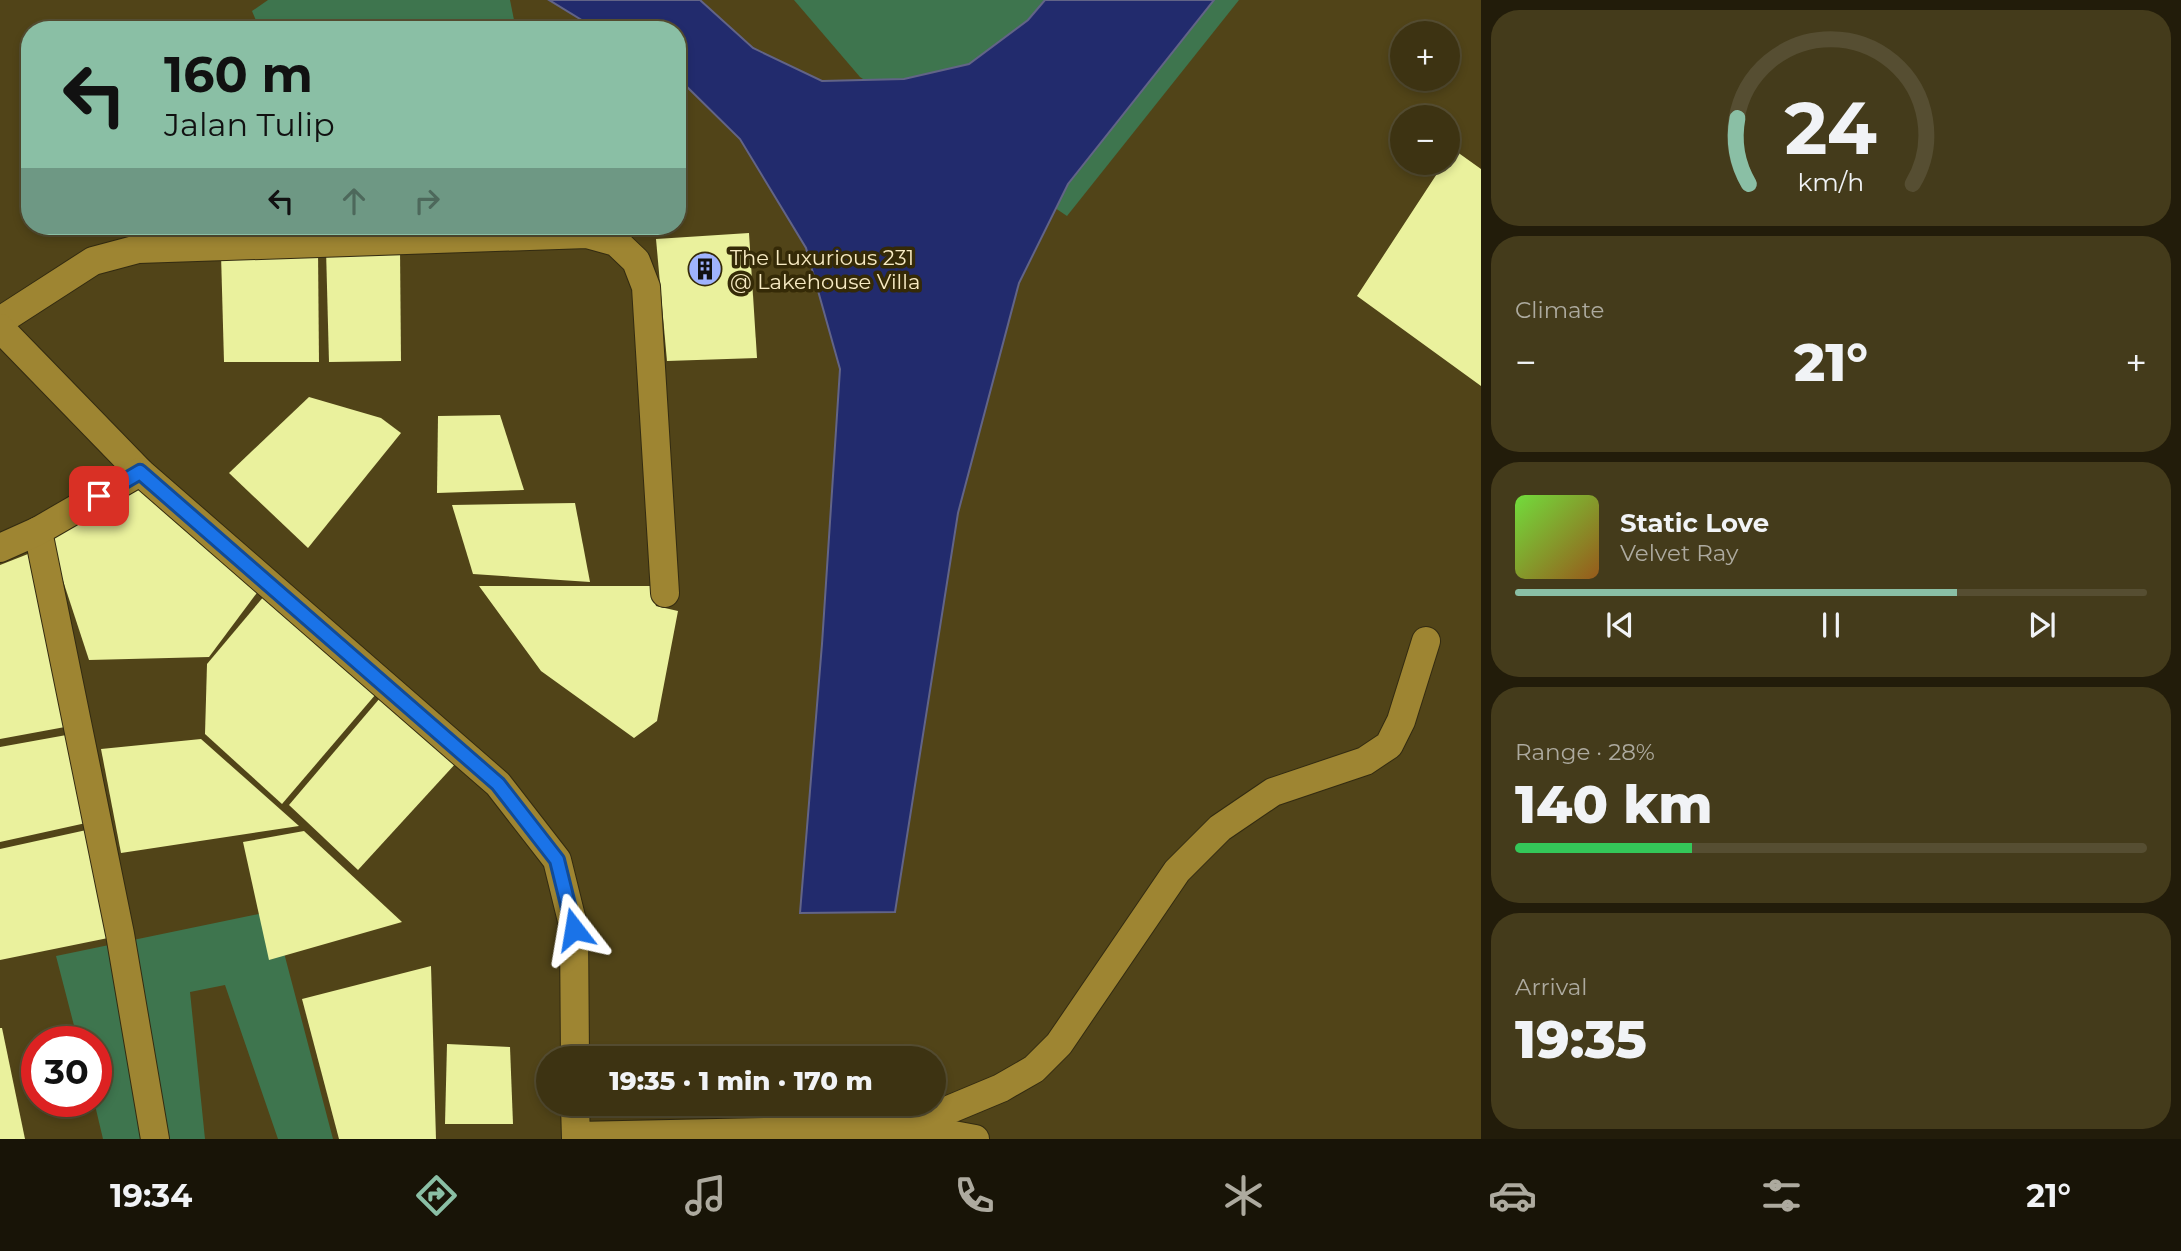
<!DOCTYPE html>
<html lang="en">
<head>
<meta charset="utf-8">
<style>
	:root { --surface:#3d3312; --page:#443b1b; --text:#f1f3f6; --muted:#adaa9f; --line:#564e32; --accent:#8abfa5 }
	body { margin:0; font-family:Montserrat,sans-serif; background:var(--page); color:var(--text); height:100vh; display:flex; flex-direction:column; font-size:26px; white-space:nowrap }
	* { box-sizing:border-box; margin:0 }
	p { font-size:23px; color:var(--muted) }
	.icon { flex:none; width:38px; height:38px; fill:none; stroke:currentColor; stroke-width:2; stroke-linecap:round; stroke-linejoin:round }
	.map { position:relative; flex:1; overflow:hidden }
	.sheet { display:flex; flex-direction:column; gap:10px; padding:10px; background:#221c0a; width:700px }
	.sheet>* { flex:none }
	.hud { position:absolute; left:21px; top:21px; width:665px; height:214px; border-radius:28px; box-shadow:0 4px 10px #0003,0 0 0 2px var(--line); background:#8abfa5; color:#111; overflow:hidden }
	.buttons { position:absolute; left:1390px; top:21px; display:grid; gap:14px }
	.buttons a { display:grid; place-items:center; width:70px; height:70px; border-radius:50%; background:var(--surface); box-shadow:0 4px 10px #0003,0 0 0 2px var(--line); font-size:35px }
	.speed { position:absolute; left:21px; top:1026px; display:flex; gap:14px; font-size:35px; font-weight:700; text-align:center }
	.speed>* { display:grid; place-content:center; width:91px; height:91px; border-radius:50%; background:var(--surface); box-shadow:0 4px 10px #0003,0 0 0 2px var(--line); line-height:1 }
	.speed .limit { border:10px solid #d22; background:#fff; color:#111 }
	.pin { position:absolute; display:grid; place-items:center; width:60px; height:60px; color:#fff; margin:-30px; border-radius:14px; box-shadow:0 4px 10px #0006 }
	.me { position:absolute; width:77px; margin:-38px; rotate:346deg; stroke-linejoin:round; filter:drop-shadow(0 0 5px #0008) }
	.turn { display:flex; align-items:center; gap:24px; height:147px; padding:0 28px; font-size:32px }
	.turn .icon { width:91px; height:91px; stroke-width:2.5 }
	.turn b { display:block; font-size:49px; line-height:60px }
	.lanes { display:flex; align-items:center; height:66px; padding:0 28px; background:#0003; justify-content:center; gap:35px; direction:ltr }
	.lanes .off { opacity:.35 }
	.big { font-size:52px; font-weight:800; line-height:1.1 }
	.sheet .widget { flex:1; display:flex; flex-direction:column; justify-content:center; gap:10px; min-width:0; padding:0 24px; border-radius:28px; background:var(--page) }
	.sheet .dial { align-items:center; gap:0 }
	.dial svg { height:182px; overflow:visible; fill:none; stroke:var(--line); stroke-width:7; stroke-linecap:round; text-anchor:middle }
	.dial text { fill:var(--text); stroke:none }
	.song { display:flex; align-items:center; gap:21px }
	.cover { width:84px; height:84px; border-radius:10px; background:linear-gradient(135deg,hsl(100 70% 55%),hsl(30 70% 35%)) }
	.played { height:7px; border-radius:4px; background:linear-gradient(90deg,var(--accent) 70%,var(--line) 70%) }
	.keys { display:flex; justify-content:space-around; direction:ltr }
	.heat { display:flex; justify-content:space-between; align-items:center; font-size:38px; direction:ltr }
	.charge { height:10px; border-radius:5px; background:linear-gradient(90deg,#34c759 28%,var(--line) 0) }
	.trip { position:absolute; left:536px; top:1046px; width:410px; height:70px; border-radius:35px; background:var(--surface); box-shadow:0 4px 10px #0003,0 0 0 2px var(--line); font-weight:800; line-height:70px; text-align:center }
	.menu { display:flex; height:112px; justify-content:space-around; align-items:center; background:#181407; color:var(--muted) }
	.menu .icon { width:49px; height:49px }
	.menu .selected { color:var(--accent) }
	.menu b { font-size:32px; color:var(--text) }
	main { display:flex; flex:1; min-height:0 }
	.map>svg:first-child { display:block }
	.green { fill:#3e754e }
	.water { fill:#222b6d; stroke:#626487; stroke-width:2 }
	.building { fill:#eaf19d }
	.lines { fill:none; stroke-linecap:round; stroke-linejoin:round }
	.minor-casing { stroke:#332b11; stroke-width:30 }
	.minor { stroke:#9e8532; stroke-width:28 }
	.route-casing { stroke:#114b97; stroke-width:18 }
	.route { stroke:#1a73e8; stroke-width:12 }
	.labels { text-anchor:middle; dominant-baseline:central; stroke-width:7; stroke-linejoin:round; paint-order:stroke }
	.poi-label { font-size:21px; fill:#f7eac3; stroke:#352a07; text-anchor:start }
</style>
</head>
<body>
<main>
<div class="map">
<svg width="1481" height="1139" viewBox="0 0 1481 1139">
	<rect width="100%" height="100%" fill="#514418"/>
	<g class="green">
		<path d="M268,0H510L516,30H260L252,11Z"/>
		<path d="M794,0H1239L1067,216L860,77Z"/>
		<path d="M273,911L333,1139H278L225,985L190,992L205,1139H103L94,1101H96V1041H78L56,956Z"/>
	</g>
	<path class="water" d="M549,0H700L753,48L822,81L904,79L969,64L1028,20L1045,0H1214L1068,184L1019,283L958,513L895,912L800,913L822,644L840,369L806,248L740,139L677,77V30H598Z"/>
	<g class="building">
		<path d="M1453,149L1481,169V386L1357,296L1444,163H1447V158Z"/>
		<path d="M146,226H194V231H150Z"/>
		<path d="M749,233L757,358L667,361L656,239Z"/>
		<path d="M326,249H400L401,361L329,362Z"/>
		<path d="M318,250L319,362H224L221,254Z"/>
		<path d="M309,397L381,418L401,433L308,548L229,473Z"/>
		<path d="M500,415L524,490L437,493L438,416Z"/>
		<path d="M140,485L259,590L209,657L89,660L48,535Z"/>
		<path d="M575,503L590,582L473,574L452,505Z"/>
		<path d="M28,554L65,727L0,739V565Z"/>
		<path d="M479,586H651L656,606L678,611L657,721L634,738L541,671Z"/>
		<path d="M265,595L376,694L282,804L205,734L207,664Z"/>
		<path d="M380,698L457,762L358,870L289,805Z"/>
		<path d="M72,734L86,823L0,842V747Z"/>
		<path d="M201,739L299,826L121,853L101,749Z"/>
		<path d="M91,829L113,937L0,960V849Z"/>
		<path d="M304,831L402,922L269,960L243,842Z"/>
		<path d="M431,966L436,1139H339L302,999Z"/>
		<path d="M0,1028H2L25,1139H0Z"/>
		<path d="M447,1044L510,1047L513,1124H445Z"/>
	</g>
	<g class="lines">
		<g class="minor-casing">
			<g id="minor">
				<path d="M0,321L93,261L138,249L587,234L616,242L636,261L646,287L665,593"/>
				<path d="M0,328L140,472L498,784L557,860L574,929L575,1059"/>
				<path d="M38,531L120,934L155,1139"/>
				<path d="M0,548L38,531L140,472"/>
				<path d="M575,1104L576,1139"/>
				<path d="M898,1131L1001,1088L1034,1069L1059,1044L1177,871L1220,828L1273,792L1365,761L1389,745L1401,721L1426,641"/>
				<path d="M576,1136L863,1130L937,1132L975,1139"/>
			</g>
		</g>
		<use href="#minor" class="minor"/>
	</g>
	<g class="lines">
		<g class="route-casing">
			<path id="route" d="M99,496L140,472L498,784L557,860L574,929"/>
		</g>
		<use href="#route" class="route"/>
	</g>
	<defs>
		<g id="building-disc" transform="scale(1.75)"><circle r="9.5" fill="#9fb3fd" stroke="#352a07"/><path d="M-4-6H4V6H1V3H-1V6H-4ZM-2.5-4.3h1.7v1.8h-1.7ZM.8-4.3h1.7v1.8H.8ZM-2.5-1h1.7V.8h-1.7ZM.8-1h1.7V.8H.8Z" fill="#111"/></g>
	</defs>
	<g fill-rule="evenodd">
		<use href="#building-disc" x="705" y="269"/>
	</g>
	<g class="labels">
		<g class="poi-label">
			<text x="730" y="257">The Luxurious 231<tspan x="730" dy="24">@ Lakehouse Villa</tspan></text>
		</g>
	</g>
</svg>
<div class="buttons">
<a>+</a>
<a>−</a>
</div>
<div class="speed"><div class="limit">30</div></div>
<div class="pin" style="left:99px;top:496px;background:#d93025"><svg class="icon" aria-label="arrive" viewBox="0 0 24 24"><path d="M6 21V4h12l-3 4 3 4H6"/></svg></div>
<svg class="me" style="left:574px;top:929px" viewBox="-20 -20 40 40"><path d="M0-17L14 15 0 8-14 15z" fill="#1a73e8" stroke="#fff" stroke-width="4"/></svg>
<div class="trip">19:35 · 1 min · 170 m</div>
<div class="hud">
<div class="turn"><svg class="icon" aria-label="left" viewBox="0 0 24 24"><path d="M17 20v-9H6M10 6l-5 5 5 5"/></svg><div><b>160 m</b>Jalan Tulip</div></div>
<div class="lanes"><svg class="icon" aria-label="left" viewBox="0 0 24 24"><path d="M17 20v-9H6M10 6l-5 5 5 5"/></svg><svg class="icon off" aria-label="ahead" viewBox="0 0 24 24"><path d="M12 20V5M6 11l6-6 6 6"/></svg><svg class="icon off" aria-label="right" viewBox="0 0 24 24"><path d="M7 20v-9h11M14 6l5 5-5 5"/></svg></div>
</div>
</div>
<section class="sheet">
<div class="widget dial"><svg viewBox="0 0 100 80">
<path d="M14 69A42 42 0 1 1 86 69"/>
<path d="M14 69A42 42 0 0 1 9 40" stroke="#8abfa5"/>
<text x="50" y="56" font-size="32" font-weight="700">24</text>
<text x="50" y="72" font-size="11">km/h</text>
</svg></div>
<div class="widget"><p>Climate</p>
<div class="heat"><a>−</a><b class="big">21°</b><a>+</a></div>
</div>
<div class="widget">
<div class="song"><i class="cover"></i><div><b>Static Love</b><p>Velvet Ray</p></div></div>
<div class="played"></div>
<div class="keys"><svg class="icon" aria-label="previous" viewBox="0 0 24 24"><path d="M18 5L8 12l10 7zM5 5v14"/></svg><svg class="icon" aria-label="pause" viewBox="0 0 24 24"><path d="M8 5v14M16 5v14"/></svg><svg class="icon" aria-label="next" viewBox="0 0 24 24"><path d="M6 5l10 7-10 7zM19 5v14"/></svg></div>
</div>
<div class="widget"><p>Range · 28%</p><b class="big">140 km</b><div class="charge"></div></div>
<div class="widget"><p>Arrival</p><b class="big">19:35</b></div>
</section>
</main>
<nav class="menu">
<b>19:34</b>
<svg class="icon selected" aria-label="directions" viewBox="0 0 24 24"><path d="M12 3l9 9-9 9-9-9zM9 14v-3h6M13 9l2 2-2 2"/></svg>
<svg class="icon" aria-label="music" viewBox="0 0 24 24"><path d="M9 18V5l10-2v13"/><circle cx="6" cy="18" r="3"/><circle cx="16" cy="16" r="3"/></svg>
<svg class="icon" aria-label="phone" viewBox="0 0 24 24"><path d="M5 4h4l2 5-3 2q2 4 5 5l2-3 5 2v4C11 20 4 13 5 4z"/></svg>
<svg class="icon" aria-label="climate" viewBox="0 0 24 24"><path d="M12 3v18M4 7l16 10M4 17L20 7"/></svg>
<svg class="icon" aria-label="car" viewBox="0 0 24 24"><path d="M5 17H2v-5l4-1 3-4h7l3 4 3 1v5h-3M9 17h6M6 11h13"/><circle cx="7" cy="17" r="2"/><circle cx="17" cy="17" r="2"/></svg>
<svg class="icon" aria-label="filters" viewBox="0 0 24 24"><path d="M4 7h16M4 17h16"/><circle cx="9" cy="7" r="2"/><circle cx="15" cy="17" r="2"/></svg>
<b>21°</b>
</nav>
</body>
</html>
